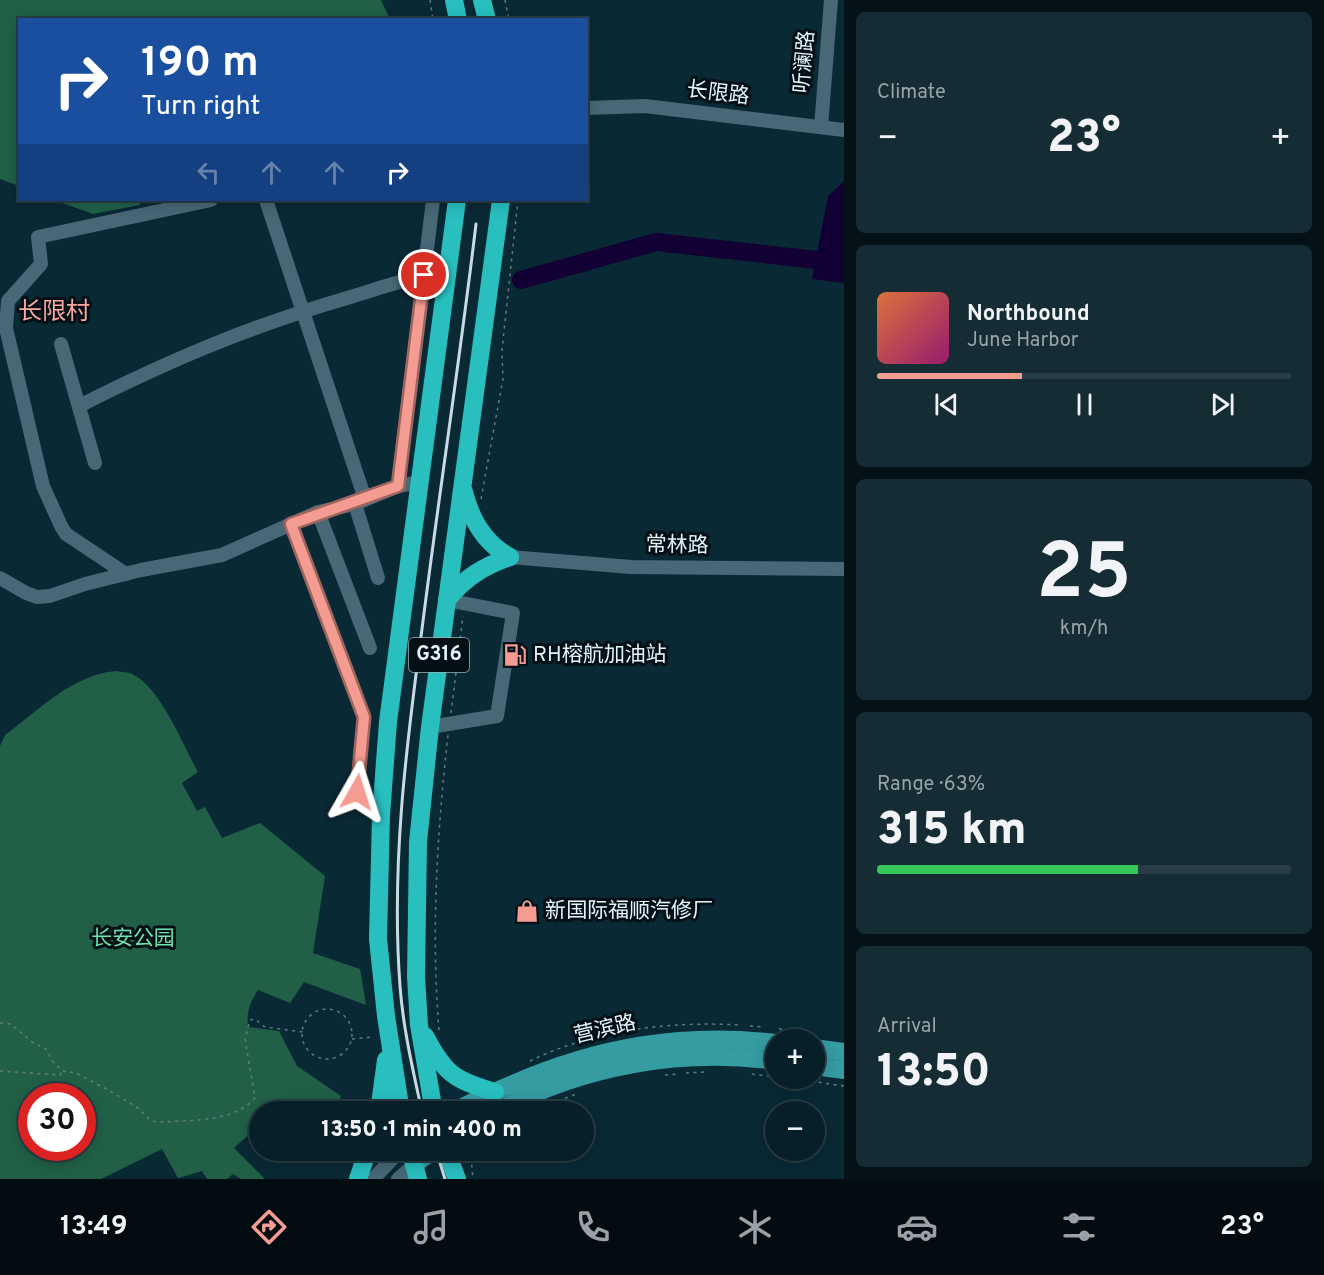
<!DOCTYPE html>
<html lang="en">
<head>
<meta charset="utf-8">
<style>
	:root { --surface:#071f28; --page:#152c34; --text:#f1f3f6; --muted:#98a2a8; --line:#283d45; --accent:#f59c92 }
	body { margin:0; font-family:Overpass,"Noto Sans SC",sans-serif; background:var(--page); color:var(--text); height:100vh; display:flex; flex-direction:column; font-size:22px; white-space:nowrap }
	* { box-sizing:border-box; margin:0 }
	p { font-size:20px; color:var(--muted) }
	.icon { flex:none; width:33px; height:33px; fill:none; stroke:currentColor; stroke-width:2; stroke-linecap:round; stroke-linejoin:round }
	.map { position:relative; flex:1; overflow:hidden }
	.sheet { display:flex; flex-direction:column; gap:12px; padding:12px; background:#041116; width:480px }
	.sheet>* { flex:none }
	.top-card { position:absolute; left:18px; top:18px; width:570px; height:183px; border-radius:0px; box-shadow:0 3px 15px #0003,0 0 0 2px var(--line); background:#1a4fa0; color:#fff; overflow:hidden }
	.tools { position:absolute; left:765px; top:1029px; display:grid; gap:12px }
	.tools a { display:grid; place-items:center; width:60px; height:60px; border-radius:50%; background:var(--surface); box-shadow:0 3px 15px #0003,0 0 0 2px var(--line); font-size:30px }
	.speed { position:absolute; left:18px; top:1083px; display:flex; gap:12px; font-size:30px; font-weight:700; text-align:center }
	.speed>* { display:grid; place-content:center; width:78px; height:78px; border-radius:50%; background:var(--surface); box-shadow:0 3px 15px #0003,0 0 0 2px var(--line); line-height:1 }
	.speed .limit { border:9px solid #d22; background:#fff; color:#111 }
	.pin { position:absolute; display:grid; place-items:center; width:51px; height:51px; color:#fff; margin:-26px; border:3px solid #fff; border-radius:50%; box-shadow:0 2px 6px #0007 }
	.me { position:absolute; width:66px; margin:-33px; rotate:6deg; stroke-linejoin:round; filter:drop-shadow(0 0 4px #0008) }
	.turn { display:flex; align-items:center; gap:21px; height:126px; padding:0 24px; font-size:27px }
	.turn .icon { width:78px; height:78px; stroke-width:2.5 }
	.turn b { display:block; font-size:42px; line-height:51px }
	.lanes { display:flex; align-items:center; height:57px; padding:0 24px; background:#0003; justify-content:center; gap:30px; direction:ltr }
	.lanes .off { opacity:.35 }
	.big { font-size:45px; font-weight:800; line-height:1.1 }
	.sheet .card { flex:1; display:flex; flex-direction:column; justify-content:center; gap:9px; min-width:0; padding:0 21px; border-radius:9px; background:var(--page) }
	.sheet .dial { align-items:center; gap:0 }
	.dial b { font-size:78px; line-height:1 }
	.song { display:flex; align-items:center; gap:18px }
	.cover { width:72px; height:72px; border-radius:9px; background:linear-gradient(135deg,hsl(20 70% 55%),hsl(320 70% 35%)) }
	.played { height:6px; border-radius:3px; background:linear-gradient(90deg,var(--accent) 35%,var(--line) 35%) }
	.keys { display:flex; justify-content:space-around; direction:ltr }
	.heat { display:flex; justify-content:space-between; align-items:center; font-size:33px; direction:ltr }
	.charge { height:9px; border-radius:4px; background:linear-gradient(90deg,#34c759 63%,var(--line) 0) }
	.trip { position:absolute; left:249px; top:1101px; width:345px; height:60px; border-radius:30px; background:var(--surface); box-shadow:0 3px 15px #0003,0 0 0 2px var(--line); font-weight:800; line-height:60px; text-align:center }
	.dock { display:flex; height:96px; justify-content:space-around; align-items:center; background:#030c10; color:var(--muted) }
	.dock .icon { width:42px; height:42px }
	.dock .active { color:var(--accent) }
	.dock b { font-size:27px; color:var(--text) }
	main { display:flex; flex:1; min-height:0 }
	.map>svg:first-child { display:block }
	.forest { fill:#216047; fill-rule:evenodd }
	.water { fill:#120034 }
	.lines { fill:none; stroke-linecap:round; stroke-linejoin:round }
	.river { stroke:#120034; stroke-width:18 }
	.path { stroke:#617b85; stroke-width:1.5; stroke-dasharray:3 4.5; stroke-linecap:butt }
	.minor { stroke:#486876; stroke-width:14 }
	.major { stroke:#359ca2; stroke-width:18 }
	.highway { stroke:#29bfbf; stroke-width:18 }
	.rail { stroke:#c8dbe3; stroke-width:3 }
	.route-casing { stroke:#9f655f; stroke-width:15 }
	.route { stroke:#f59c92; stroke-width:10 }
	.labels { text-anchor:middle; dominant-baseline:central; stroke-width:6; stroke-linejoin:round; paint-order:stroke }
	.shield { fill:#041015; stroke:#a0b0b7; stroke-width:1.5 }
	.shield-label { font-size:20px; font-weight:bold; fill:#e3f4fc }
	.street-label { font-size:21px; fill:#e3f4fc; stroke:#041015 }
	.poi-label { font-size:21px; fill:#e3f4fc; stroke:#041015; text-anchor:start }
	.park-label { font-size:21px; fill:#6fe2b0; stroke:#041015 }
	.quarter-label { font-size:24px; fill:#fba89e; stroke:#041015 }
</style>
</head>
<body>
<main>
<div class="map">
<svg width="844" height="1179" viewBox="0 0 844 1179">
	<rect width="100%" height="100%" fill="#092935"/>
	<g class="forest">
		<path d="M0,0H381L390,19L20,20L19,186L0,179Z"/>
		<path d="M54,200H140V205L93,214Z"/>
		<path d="M116,671C121,672 129,672 134,675C161,689 183,745 198,772L182,783L197,811L205,807L222,838L260,823L325,876L313,953L360,969L366,1005L304,982L290,1003L258,990C250,1003 246,1012 248,1027L279,1031L297,1066L341,1096L338,1111L320,1103L313,1111L260,1112L259,1136L253,1131L234,1148L265,1179H241L233,1174L227,1179H207L202,1171L178,1178L162,1149L101,1179H0V746L5,735C39,710 72,675 116,671ZM82,1096V1148H32V1096Z"/>
	</g>
	<path class="water" d="M844,181V283L812,279L828,196Z"/>
	<g class="lines">
		<path class="river" d="M521,280L656,242L844,263"/>
		<g class="path">
			<path d="M430,0L433,20"/>
			<path d="M505,0L509,20"/>
			<path d="M481,499L503,379L502,350L518,200"/>
			<path d="M451,713L463,616"/>
			<circle cx="327" cy="1034" r="25"/>
			<path d="M0,1023L11,1024L32,1042L46,1049L53,1062L62,1071L76,1073L110,1091L138,1108L151,1121L163,1122C193,1120 234,1122 255,1098L245,1039L250,1020L255,1019L265,1027L303,1032"/>
			<path d="M750,1026L763,1027"/>
			<path d="M779,1029L813,1033"/>
			<path d="M439,1030C431,931 437,834 448,735"/>
			<path d="M352,1039L373,1037"/>
			<path d="M530,1061C593,1030 670,1021 739,1025"/>
			<path d="M0,1071L60,1075L62,1071"/>
			<path d="M686,1073L705,1072"/>
			<path d="M752,1074L776,1077"/>
			<path d="M665,1075L678,1074"/>
			<path d="M789,1078L844,1086"/>
			<path d="M558,1101L576,1094"/>
			<path d="M532,1112L547,1105"/>
			<path d="M473,1150L471,1157L473,1179"/>
		</g>
		<g class="minor">
			<path d="M586,108L645,106L844,130"/>
			<path d="M821,127L831,0"/>
			<path d="M266,200L365,499"/>
			<path d="M61,344L95,463"/>
			<path d="M79,406C168,361 250,326 347,298C381,288 414,275 449,273"/>
			<path d="M398,486L433,200"/>
			<path d="M355,504L378,578"/>
			<path d="M318,512L370,648"/>
			<path d="M291,524L364,717L357,792L381,815"/>
			<path d="M510,557L631,567L844,569"/>
			<path d="M126,574L66,534L61,526L43,486L6,328L8,301L41,264L38,237L211,200"/>
			<path d="M0,578L26,593L37,597L50,596L85,584L141,570L222,555L318,512L355,504L398,486L420,482"/>
			<path d="M430,727L497,716L513,613L447,600"/>
			<path d="M373,1179L401,1150"/>
			<path d="M398,1179L414,1165"/>
		</g>
		<g class="major">
			<path d="M814,1048L844,1052"/>
			<path d="M814,1066L844,1070"/>
			<path d="M455,1112C473,1100 494,1092 513,1084C598,1047 683,1032 776,1043"/>
			<path d="M496,1112C582,1066 679,1048 776,1061"/>
			<path d="M414,1165L433,1150"/>
		</g>
		<g class="highway">
			<path d="M454,0L458,20"/>
			<path d="M482,0L487,20"/>
			<path d="M464,492C471,520 484,543 510,557"/>
			<path d="M447,600C464,578 484,566 510,557"/>
			<path d="M425,1036C445,1074 454,1080 495,1092"/>
			<path d="M379,1112L386,1060"/>
			<path d="M401,1112L386,1016L378,939L381,815L388,722L457,200"/>
			<path d="M434,1112L419,1025L416,977L418,842L430,727L501,200"/>
			<path d="M410,1150L418,1179"/>
			<path d="M446,1150L457,1179"/>
			<path d="M358,1179L368,1150"/>
		</g>
		<g class="rail">
			<path d="M422,1112C413,1070 403,1028 400,986C391,866 406,748 422,629C439,494 460,359 476,224"/>
			<path d="M436,1150L445,1179"/>
		</g>
	</g>
	<g class="lines">
		<g class="route-casing">
			<path id="route" d="M357,792L364,717L291,524L398,486L424,275"/>
		</g>
		<use href="#route" class="route"/>
	</g>
	<defs>
		<g id="fuel-bare" transform="scale(1.8)"><path d="M-5.5-6h7V0h2V4h1.3V-2.5L3-4.5l.8-.8L6-3V5H2.5V1h-1V6h-7ZM-4.2-4.7v3.2H.2V-4.7Z" fill="#f59c92" stroke="#041015" stroke-width="2.5" paint-order="stroke"/></g>
		<g id="shop-bare" transform="scale(1.8)"><path d="M-5-2.5h2.3a2.7 3.5 0 0 1 5.4 0H5L5.5 6h-11ZM-1.5-2.5h3a1.5 2.3 0 0 0-3 0Z" fill="#f59c92" stroke="#041015" stroke-width="2.5" paint-order="stroke"/></g>
	</defs>
	<g fill-rule="evenodd">
		<use href="#fuel-bare" x="515" y="655"/>
		<use href="#shop-bare" x="527" y="911"/>
	</g>
	<g class="labels">
		<rect class="shield" x="409" y="638" width="60" height="34" rx="4.5"/>
		<g class="shield-label">
			<text x="439" y="655">G316</text>
		</g>
		<g class="street-label">
			<text transform="translate(805 62) rotate(-85)">听澜路</text>
			<text transform="translate(718 94) rotate(7)">长限路</text>
			<text transform="translate(677 546) rotate(1)">常林路</text>
			<text transform="translate(605 1030) rotate(-13)">营滨路</text>
		</g>
		<g class="poi-label">
			<text x="533" y="655">RH榕航加油站</text>
			<text x="545" y="911">新国际福顺汽修厂</text>
		</g>
		<g class="park-label">
			<text x="133" y="939">长安公园</text>
		</g>
		<g class="quarter-label">
			<text x="54" y="313">长限村</text>
		</g>
	</g>
</svg>
<div class="tools">
<a>+</a>
<a>−</a>
</div>
<div class="speed"><div class="limit">30</div></div>
<div class="pin" style="left:424px;top:275px;background:#d93025"><svg class="icon" aria-label="arrive" viewBox="0 0 24 24"><path d="M6 21V4h12l-3 4 3 4H6"/></svg></div>
<svg class="me" style="left:357px;top:792px" viewBox="-20 -20 40 40"><path d="M0-17L14 15 0 8-14 15z" fill="#f59c92" stroke="#fff" stroke-width="4"/></svg>
<div class="trip">13:50 · 1 min · 400 m</div>
<div class="top-card">
<div class="turn"><svg class="icon" aria-label="right" viewBox="0 0 24 24"><path d="M7 20v-9h11M14 6l5 5-5 5"/></svg><div><b>190 m</b>Turn right</div></div>
<div class="lanes"><svg class="icon off" aria-label="left" viewBox="0 0 24 24"><path d="M17 20v-9H6M10 6l-5 5 5 5"/></svg><svg class="icon off" aria-label="ahead" viewBox="0 0 24 24"><path d="M12 20V5M6 11l6-6 6 6"/></svg><svg class="icon off" aria-label="ahead" viewBox="0 0 24 24"><path d="M12 20V5M6 11l6-6 6 6"/></svg><svg class="icon" aria-label="right" viewBox="0 0 24 24"><path d="M7 20v-9h11M14 6l5 5-5 5"/></svg></div>
</div>
</div>
<section class="sheet">
<div class="card"><p>Climate</p>
<div class="heat"><a>−</a><b class="big">23°</b><a>+</a></div>
</div>
<div class="card">
<div class="song"><i class="cover"></i><div><b>Northbound</b><p>June Harbor</p></div></div>
<div class="played"></div>
<div class="keys"><svg class="icon" aria-label="previous" viewBox="0 0 24 24"><path d="M18 5L8 12l10 7zM5 5v14"/></svg><svg class="icon" aria-label="pause" viewBox="0 0 24 24"><path d="M8 5v14M16 5v14"/></svg><svg class="icon" aria-label="next" viewBox="0 0 24 24"><path d="M6 5l10 7-10 7zM19 5v14"/></svg></div>
</div>
<div class="card dial"><b>25</b><p>km/h</p></div>
<div class="card"><p>Range · 63%</p><b class="big">315 km</b><div class="charge"></div></div>
<div class="card"><p>Arrival</p><b class="big">13:50</b></div>
</section>
</main>
<nav class="dock">
<b>13:49</b>
<svg class="icon active" aria-label="directions" viewBox="0 0 24 24"><path d="M12 3l9 9-9 9-9-9zM9 14v-3h6M13 9l2 2-2 2"/></svg>
<svg class="icon" aria-label="music" viewBox="0 0 24 24"><path d="M9 18V5l10-2v13"/><circle cx="6" cy="18" r="3"/><circle cx="16" cy="16" r="3"/></svg>
<svg class="icon" aria-label="phone" viewBox="0 0 24 24"><path d="M5 4h4l2 5-3 2q2 4 5 5l2-3 5 2v4C11 20 4 13 5 4z"/></svg>
<svg class="icon" aria-label="climate" viewBox="0 0 24 24"><path d="M12 3v18M4 7l16 10M4 17L20 7"/></svg>
<svg class="icon" aria-label="car" viewBox="0 0 24 24"><path d="M5 17H2v-5l4-1 3-4h7l3 4 3 1v5h-3M9 17h6M6 11h13"/><circle cx="7" cy="17" r="2"/><circle cx="17" cy="17" r="2"/></svg>
<svg class="icon" aria-label="filters" viewBox="0 0 24 24"><path d="M4 7h16M4 17h16"/><circle cx="9" cy="7" r="2"/><circle cx="15" cy="17" r="2"/></svg>
<b>23°</b>
</nav>
</body>
</html>
